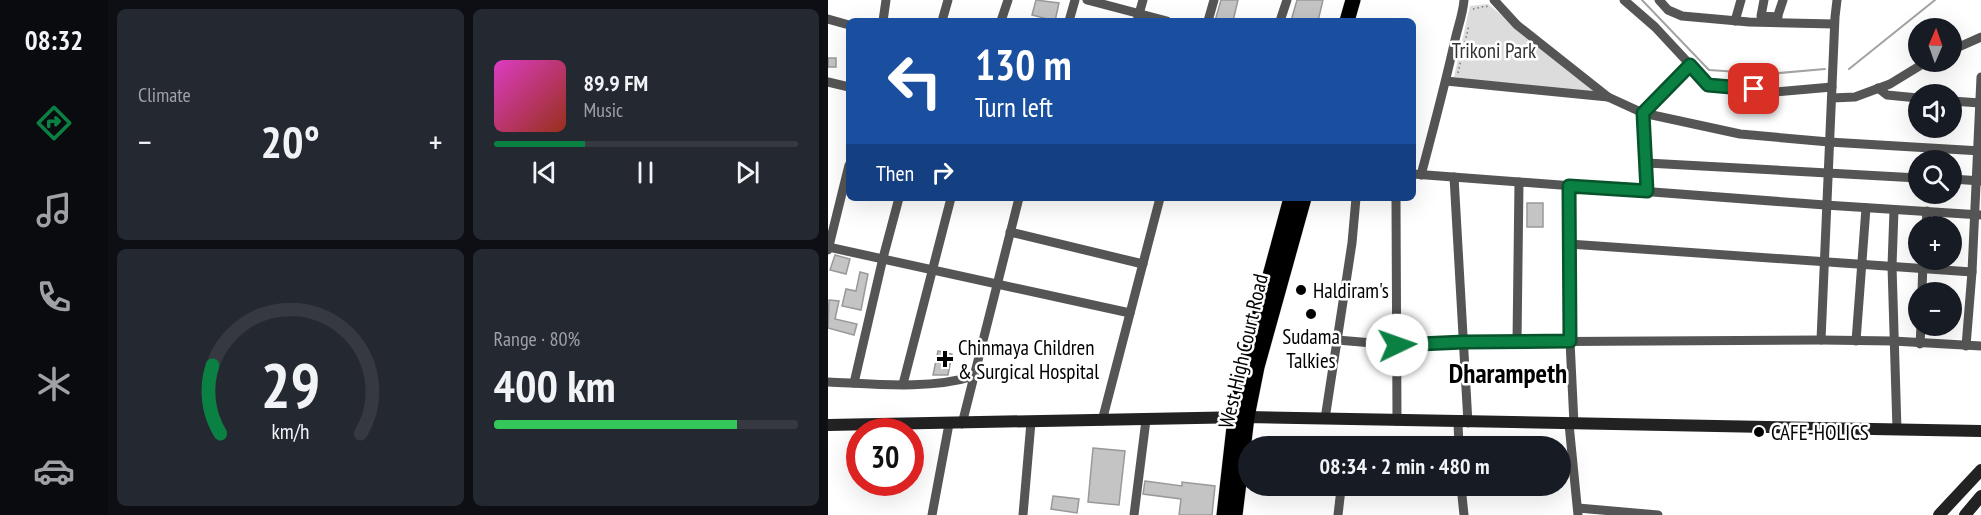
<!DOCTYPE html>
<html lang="en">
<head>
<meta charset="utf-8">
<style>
	:root { --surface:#171b24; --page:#242831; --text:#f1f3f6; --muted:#9ea1a6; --line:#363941; --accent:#0b8043 }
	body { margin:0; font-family:"PT Sans Narrow",sans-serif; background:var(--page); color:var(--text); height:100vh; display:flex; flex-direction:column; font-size:22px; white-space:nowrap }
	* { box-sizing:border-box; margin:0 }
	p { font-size:20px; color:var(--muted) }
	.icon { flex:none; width:33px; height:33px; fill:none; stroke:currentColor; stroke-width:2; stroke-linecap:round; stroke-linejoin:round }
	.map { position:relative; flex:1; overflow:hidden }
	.panel { display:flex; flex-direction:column; gap:9px; padding:9px; background:#0d0f14; width:720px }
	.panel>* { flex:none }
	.banner { position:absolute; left:18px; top:18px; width:570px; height:183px; border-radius:9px; box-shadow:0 6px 24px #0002; background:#1a4fa0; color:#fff; overflow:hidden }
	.needle { width:39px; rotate:2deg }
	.buttons { position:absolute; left:1080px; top:18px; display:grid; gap:12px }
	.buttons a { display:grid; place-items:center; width:54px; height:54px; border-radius:50%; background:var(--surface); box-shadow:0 6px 24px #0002; font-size:30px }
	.speed { position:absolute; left:18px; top:418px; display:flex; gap:12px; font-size:30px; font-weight:700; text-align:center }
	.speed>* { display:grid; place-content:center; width:78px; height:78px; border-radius:50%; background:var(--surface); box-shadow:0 6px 24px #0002; line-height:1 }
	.speed .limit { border:9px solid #d22; background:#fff; color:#111 }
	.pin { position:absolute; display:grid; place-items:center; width:51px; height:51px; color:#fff; margin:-26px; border-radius:12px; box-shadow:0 3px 9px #0006 }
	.me { position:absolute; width:66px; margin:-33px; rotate:87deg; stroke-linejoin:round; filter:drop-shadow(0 0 4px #0008) }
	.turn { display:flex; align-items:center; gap:21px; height:126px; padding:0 30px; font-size:27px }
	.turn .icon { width:78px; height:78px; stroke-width:2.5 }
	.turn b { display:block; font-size:42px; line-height:51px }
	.then { display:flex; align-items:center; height:57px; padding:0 30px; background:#0003; gap:12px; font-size:22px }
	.big { font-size:45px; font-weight:700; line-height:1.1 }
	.panel .card { flex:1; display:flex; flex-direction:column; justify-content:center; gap:9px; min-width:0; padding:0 21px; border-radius:9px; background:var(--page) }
	.panel .dial { align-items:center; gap:0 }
	.dial svg { height:156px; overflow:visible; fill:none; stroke:var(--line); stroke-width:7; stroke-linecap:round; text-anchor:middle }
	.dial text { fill:var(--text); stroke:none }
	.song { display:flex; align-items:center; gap:18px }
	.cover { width:72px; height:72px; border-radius:9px; background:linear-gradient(135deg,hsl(310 70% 55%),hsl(10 70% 35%)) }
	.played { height:6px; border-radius:3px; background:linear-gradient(90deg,var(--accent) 30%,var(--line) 30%) }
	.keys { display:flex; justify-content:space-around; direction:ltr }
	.heat { display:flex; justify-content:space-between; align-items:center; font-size:33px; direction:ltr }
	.charge { height:9px; border-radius:4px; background:linear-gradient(90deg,#34c759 80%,var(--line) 0) }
	.panel .tiles { flex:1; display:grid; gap:9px; grid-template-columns:repeat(2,1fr) }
	.trip { position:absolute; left:410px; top:436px; width:333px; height:60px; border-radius:30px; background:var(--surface); box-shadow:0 6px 24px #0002; font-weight:700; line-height:60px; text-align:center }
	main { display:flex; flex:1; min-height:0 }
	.tab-bar { display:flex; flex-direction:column; width:108px; justify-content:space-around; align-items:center; background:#090b0e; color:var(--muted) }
	.tab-bar .icon { width:42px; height:42px }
	.tab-bar .active { color:var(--accent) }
	.tab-bar b { font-size:27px; color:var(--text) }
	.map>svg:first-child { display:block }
	.green { fill:#dcdcdc }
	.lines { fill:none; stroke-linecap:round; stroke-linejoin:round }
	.stream { stroke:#a3a3a3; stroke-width:2 }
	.building { fill:#c4c4c4; stroke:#999; stroke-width:1.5 }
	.primary-casing { stroke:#dbdbdb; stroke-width:16 }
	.path { stroke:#777; stroke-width:1.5; stroke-dasharray:1.5 3; stroke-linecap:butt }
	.street { stroke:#555; stroke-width:9 }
	.secondary { stroke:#222; stroke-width:12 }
	.primary { stroke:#000; stroke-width:15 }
	.route-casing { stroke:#07532c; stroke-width:15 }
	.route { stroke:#0b8043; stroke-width:10 }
	.poi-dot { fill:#000; stroke:#fff; stroke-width:2 }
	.labels { text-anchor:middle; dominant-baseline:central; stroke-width:5; stroke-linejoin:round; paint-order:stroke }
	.park-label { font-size:21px; fill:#333; stroke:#fff }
	.poi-label { font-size:21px; fill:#000; stroke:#fff; text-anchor:start }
	.street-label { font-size:21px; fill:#000; stroke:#fff }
	.district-label { font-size:27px; font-weight:bold; fill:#000; stroke:#fff }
</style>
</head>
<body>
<main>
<nav class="tab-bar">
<b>08:32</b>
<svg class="icon active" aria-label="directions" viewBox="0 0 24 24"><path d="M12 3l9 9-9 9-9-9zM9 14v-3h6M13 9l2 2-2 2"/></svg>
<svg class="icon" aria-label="music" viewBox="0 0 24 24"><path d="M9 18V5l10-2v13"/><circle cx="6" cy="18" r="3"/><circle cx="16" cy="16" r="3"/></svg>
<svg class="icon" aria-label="phone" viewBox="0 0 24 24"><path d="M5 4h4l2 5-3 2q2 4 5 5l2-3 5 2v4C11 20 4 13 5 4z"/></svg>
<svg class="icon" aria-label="climate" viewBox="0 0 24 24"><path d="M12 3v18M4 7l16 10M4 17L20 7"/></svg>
<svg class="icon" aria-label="car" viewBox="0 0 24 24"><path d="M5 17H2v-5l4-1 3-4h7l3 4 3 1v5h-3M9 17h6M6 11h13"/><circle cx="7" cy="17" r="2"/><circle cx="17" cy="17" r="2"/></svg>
</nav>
<section class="panel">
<div class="tiles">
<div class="card"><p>Climate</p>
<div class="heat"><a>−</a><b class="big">20°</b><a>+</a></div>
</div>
<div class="card">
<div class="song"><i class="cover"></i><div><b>89.9 FM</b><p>Music</p></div></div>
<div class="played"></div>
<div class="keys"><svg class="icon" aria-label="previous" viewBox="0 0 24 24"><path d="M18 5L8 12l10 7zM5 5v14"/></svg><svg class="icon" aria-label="pause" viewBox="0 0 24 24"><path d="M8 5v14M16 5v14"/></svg><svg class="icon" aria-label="next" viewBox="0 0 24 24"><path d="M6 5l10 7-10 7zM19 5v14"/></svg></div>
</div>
<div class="card dial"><svg viewBox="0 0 100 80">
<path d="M14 69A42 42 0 1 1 86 69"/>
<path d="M14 69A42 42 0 0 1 10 34" stroke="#0b8043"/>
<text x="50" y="56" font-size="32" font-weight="700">29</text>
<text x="50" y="72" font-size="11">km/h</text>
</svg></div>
<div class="card"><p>Range · 80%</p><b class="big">400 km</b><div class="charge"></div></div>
</div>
</section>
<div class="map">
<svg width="1153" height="515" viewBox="0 0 1153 515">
	<rect width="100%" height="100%" fill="#fff"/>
	<path class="green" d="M660,4L771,96L626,77L642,6Z"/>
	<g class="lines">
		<g class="stream">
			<path d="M814,0L881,70L940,74L997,69"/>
			<path d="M1021,69L1107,0"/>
		</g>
	</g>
	<g class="building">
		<path d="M208,0L231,3L227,21L204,15Z"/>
		<path d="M393,0H410L405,21H387Z"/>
		<path d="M469,0H495L490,21H463Z"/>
		<rect x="0" y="58" width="8" height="9"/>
		<rect x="699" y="203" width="16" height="24"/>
		<path d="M7,255L22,259L18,274L2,270Z"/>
		<path d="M32,272L40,274L33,310L14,306L18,289L28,291Z"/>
		<path d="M1,300L11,301L7,319L29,324L26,335L0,328Z"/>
		<path d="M110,351L124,354L120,375H105Z"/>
		<path d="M265,448L297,451L291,505L260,502Z"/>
		<path d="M317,481L354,486V482L387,486L384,515H351L353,499L315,494Z"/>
		<path d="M225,496L251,499L249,513L223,509Z"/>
	</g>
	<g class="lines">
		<g class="primary-casing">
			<g id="primary">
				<path d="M519,21L525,0"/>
				<path d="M396,515L407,418L418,364L463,198"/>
				<path d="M407,515L419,417L429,367L476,198"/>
			</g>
		</g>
		<g class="path">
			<path d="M645,9L658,6L660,7"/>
			<path d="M630,73L641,25"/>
		</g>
		<g class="street">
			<path d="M259,0L339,21"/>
			<path d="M666,0L689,25L780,97"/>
			<path d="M796,0L827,27L881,85L948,92L1004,87"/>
			<path d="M831,0L840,10L854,16L921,22L1006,24"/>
			<path d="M936,0L933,16L950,17"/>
			<path d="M0,19L21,25"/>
			<path d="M55,21L58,0"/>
			<path d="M114,21L120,0"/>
			<path d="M173,21L180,0"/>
			<path d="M241,21L247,0"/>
			<path d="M309,21L315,0"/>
			<path d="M380,21L386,0"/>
			<path d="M452,21L459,0"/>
			<path d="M907,21L913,0"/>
			<path d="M948,21L955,0"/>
			<path d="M1124,50L1153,37"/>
			<path d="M863,65L815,113L819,163L1090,178"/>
			<path d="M618,81L780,97L815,113L912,134L1001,142L1153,151"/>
			<path d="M0,82L21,87"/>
			<path d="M1050,88L1059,95L1090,98"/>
			<path d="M1004,98L1027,97L1062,84L1098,62"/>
			<path d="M1124,101L1152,103"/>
			<path d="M819,163V191"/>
			<path d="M585,174L997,205L1153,215"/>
			<path d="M593,175C605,130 617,85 627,40C630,26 635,14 636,0"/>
			<path d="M626,177L640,423"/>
			<path d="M1124,179L1153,181"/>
			<path d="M741,186L742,341L746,424"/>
			<path d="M568,198L569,421"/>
			<path d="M1066,210L1064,266L1069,430"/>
			<path d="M1098,226L1099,211"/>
			<path d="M182,232L315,264"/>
			<path d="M741,244L1144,272"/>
			<path d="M0,247L302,313"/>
			<path d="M0,250L21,165"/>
			<path d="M1094,292L1095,260"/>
			<path d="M509,340L569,345L636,342L993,340L1065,341L1153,346"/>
			<path d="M993,340L1007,17L1009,0"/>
			<path d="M1028,341L1038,208"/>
			<path d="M689,342L691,182"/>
			<path d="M1092,344L1093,326"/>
			<path d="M1138,346L1144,272L1153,77"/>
			<path d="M0,382C46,384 101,390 146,376"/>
			<path d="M26,383L55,258L71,198"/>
			<path d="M75,384L123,198"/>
			<path d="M497,419L524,243L528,198"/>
			<path d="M274,421L332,198"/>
			<path d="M630,423L631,447"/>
			<path d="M134,424L191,198"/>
			<path d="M741,424L750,515"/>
			<path d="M633,486L636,515"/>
			<path d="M750,508L830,515"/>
			<path d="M104,515L121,424"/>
			<path d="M195,515L203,422"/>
			<path d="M306,515L318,420"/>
			<path d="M510,515L513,489"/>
		</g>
		<g class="secondary">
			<path d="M0,425L419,417L1153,431"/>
			<path d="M1111,515L1153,470"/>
			<path d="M1137,515L1153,496"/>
		</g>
		<use href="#primary" class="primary"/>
	</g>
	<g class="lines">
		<g class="route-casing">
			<path id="route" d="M569,345L636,342L742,341L741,186L819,191L815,113L862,65L880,85L926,89"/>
		</g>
		<use href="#route" class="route"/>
	</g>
	<g class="poi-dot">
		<circle cx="473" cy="290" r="6"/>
		<circle cx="483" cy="314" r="6"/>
		<path d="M114 350h6v6h6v6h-6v6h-6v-6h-6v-6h6z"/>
		<circle cx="931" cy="432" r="6"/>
	</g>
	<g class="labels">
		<g class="park-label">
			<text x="666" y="50">Trikoni Park</text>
		</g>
		<g class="poi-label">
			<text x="485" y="290">Haldiram's</text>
			<text x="483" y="336" text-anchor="middle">Sudama<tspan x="483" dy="24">Talkies</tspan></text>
			<text x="130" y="347">Chinmaya Children<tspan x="130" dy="24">&amp; Surgical Hospital</tspan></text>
			<text x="943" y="432">CAFE-HOLICS</text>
		</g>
		<g class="street-label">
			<text transform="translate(415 351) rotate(-77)">West High Court Road</text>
		</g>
		<g class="district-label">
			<text x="680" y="373">Dharampeth</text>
		</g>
	</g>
</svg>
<div class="buttons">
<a><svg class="needle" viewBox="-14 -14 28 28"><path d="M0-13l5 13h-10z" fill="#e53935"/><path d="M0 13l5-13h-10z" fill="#9ea1a6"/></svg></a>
<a><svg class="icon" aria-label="sound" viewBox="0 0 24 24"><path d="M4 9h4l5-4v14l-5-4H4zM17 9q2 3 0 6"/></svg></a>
<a><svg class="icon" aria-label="search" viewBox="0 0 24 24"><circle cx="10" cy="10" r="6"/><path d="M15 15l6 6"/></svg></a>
<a>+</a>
<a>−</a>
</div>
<div class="speed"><div class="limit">30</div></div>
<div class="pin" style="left:926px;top:89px;background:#d93025"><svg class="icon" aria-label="arrive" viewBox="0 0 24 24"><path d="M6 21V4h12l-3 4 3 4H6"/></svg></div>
<svg class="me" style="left:569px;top:345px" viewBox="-20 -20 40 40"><circle r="19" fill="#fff"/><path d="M0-13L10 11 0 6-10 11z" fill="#0b8043"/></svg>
<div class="trip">08:34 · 2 min · 480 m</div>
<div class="banner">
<div class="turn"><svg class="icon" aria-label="left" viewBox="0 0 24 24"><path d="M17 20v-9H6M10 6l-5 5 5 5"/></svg><div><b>130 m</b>Turn left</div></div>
<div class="then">Then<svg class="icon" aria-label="right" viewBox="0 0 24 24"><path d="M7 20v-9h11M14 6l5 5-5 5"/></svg></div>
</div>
</div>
</main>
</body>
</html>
